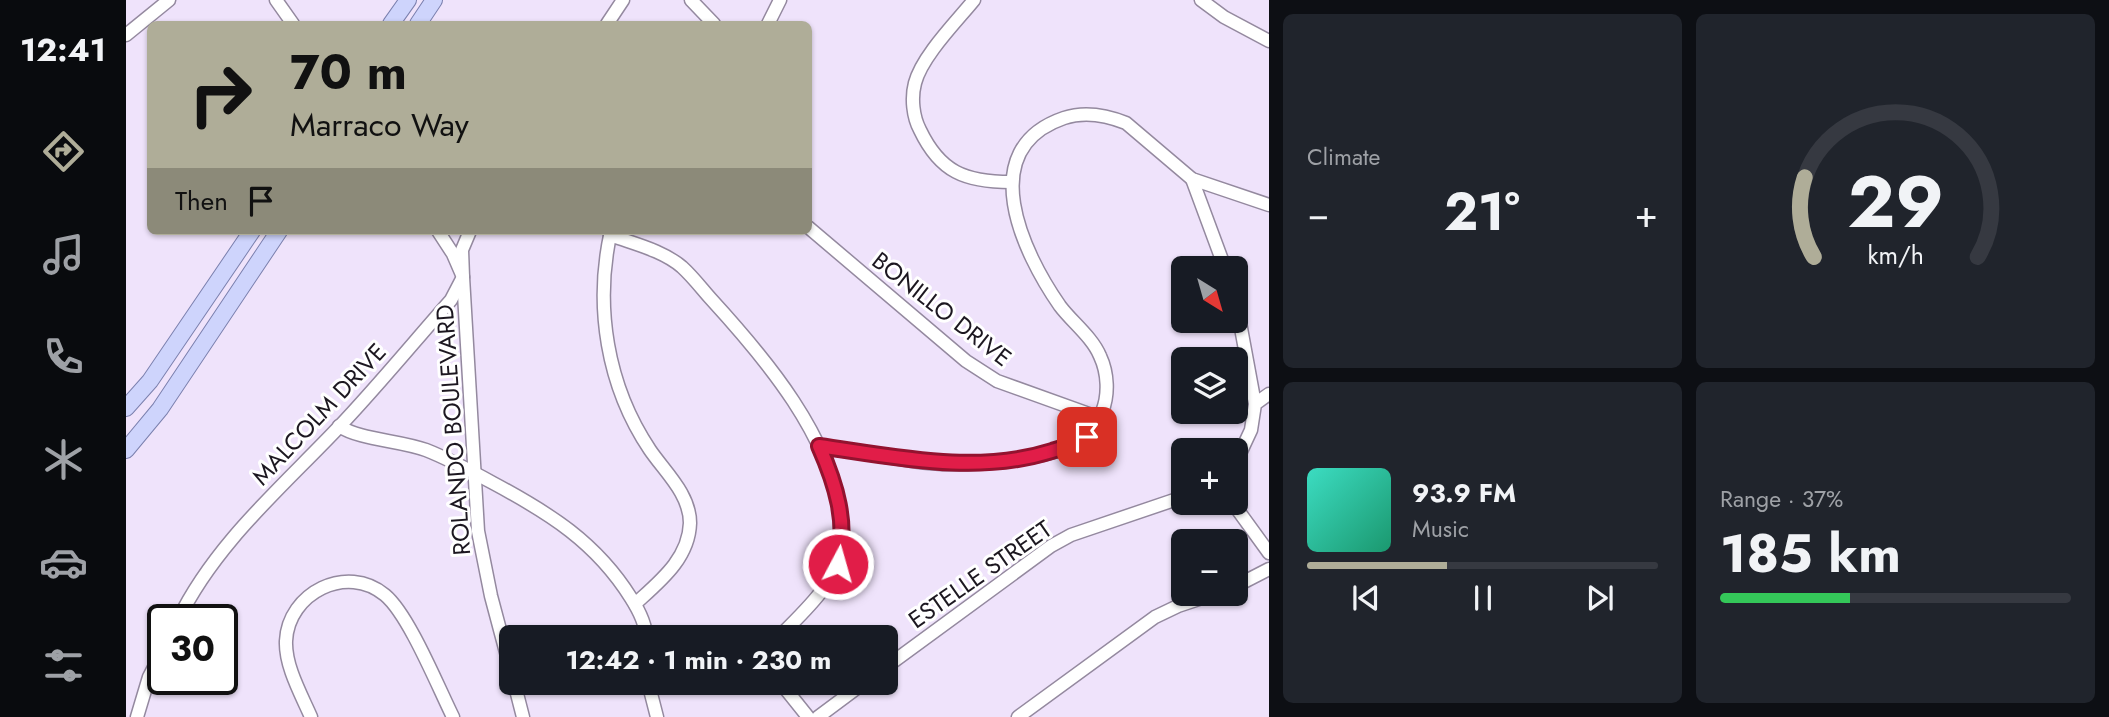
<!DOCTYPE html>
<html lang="en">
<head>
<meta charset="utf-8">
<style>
	:root { --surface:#171b24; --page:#20242c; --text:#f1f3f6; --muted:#9ea1a6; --line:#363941; --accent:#afad98 }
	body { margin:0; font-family:Jost,sans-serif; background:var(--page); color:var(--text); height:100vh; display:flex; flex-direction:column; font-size:26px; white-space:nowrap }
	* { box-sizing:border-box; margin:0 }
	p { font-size:23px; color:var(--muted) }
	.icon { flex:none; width:38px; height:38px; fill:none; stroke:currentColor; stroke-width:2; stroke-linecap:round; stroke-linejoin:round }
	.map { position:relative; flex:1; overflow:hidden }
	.side { display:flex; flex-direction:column; gap:14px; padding:14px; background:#0d0f14; width:840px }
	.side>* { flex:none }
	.banner { position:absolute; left:21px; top:21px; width:665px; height:214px; border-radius:10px; box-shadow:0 2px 5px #0004; background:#afad98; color:#111; overflow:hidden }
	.needle { width:46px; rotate:143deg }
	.controls { position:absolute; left:1045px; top:256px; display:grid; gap:14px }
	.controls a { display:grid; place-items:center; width:77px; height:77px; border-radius:10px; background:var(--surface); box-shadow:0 2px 5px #0004; font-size:35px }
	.speed { position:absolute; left:21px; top:604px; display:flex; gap:14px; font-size:35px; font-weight:700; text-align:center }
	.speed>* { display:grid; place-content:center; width:91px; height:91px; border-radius:50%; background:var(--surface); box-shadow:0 2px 5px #0004; line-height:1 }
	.speed .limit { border:4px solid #111; border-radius:10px; background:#fff; color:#111 }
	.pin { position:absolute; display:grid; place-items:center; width:60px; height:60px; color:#fff; margin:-30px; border-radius:14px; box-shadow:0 4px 10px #0006 }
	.me { position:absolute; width:77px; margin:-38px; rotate:6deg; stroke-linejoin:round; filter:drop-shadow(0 0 5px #0008) }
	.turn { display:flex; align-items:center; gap:24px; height:147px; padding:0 28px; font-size:32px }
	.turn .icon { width:91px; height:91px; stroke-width:2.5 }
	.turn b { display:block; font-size:49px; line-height:60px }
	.then { display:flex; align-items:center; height:66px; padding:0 28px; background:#0003; gap:14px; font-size:26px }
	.big { font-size:52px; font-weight:700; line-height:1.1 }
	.side .widget { flex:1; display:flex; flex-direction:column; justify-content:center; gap:10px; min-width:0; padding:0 24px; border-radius:10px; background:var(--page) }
	.side .dial { align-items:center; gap:0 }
	.dial svg { height:182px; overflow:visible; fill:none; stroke:var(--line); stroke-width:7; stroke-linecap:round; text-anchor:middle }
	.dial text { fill:var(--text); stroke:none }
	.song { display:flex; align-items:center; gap:21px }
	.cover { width:84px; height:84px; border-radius:10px; background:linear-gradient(135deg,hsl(170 70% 55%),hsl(160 70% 35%)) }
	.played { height:7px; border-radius:4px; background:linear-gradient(90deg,var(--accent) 40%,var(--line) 40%) }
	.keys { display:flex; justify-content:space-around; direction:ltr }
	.heat { display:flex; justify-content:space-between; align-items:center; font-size:38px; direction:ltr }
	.charge { height:10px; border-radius:5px; background:linear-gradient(90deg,#34c759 37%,var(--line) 0) }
	.side .tiles { flex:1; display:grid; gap:14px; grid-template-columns:repeat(2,1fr) }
	.trip { position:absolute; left:373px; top:625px; width:399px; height:70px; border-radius:10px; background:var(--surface); box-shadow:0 2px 5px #0004; font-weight:700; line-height:70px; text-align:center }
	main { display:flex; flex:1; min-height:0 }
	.tabs { display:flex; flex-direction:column; width:126px; justify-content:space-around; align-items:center; background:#090b0e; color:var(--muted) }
	.tabs .icon { width:49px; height:49px }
	.tabs .current { color:var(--accent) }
	.tabs b { font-size:32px; color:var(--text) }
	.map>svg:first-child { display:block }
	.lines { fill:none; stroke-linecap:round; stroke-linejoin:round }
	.minor-casing { stroke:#94899f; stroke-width:15 }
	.major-casing { stroke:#7b80ae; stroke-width:18 }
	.minor { stroke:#fff; stroke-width:12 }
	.major { stroke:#ced4fc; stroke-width:16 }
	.route-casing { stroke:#92132f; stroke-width:18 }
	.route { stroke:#e11d48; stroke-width:12 }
	.labels { text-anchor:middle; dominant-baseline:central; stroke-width:6; stroke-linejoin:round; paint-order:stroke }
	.street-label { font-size:24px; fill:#1c1720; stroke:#fff }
</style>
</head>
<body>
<main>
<nav class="tabs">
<b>12:41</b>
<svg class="icon current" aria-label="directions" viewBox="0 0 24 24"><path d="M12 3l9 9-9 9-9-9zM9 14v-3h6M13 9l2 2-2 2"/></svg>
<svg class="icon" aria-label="music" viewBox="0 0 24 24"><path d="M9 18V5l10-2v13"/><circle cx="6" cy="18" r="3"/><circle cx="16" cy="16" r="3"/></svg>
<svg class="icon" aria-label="phone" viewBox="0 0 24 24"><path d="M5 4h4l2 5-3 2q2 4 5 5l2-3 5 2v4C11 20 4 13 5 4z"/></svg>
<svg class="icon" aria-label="climate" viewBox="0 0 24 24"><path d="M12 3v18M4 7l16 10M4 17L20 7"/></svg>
<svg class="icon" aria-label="car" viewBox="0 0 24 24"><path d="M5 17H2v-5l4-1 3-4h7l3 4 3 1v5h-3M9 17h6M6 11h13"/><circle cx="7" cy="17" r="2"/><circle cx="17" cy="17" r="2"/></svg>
<svg class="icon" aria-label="filters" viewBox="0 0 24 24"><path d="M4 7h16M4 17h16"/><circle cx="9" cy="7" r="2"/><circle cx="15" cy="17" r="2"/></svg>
</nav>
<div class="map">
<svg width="1143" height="717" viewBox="0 0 1143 717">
	<rect width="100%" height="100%" fill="#efe3fb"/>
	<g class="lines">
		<g class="minor-casing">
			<g id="minor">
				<path d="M150,0L167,24"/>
				<path d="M565,0L588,24"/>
				<path d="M848,0C831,21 796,56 789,83C785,98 787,117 794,130C814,172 839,182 885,182"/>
				<path d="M1075,0L1098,17L1143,41"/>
				<path d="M481,24L497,0"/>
				<path d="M642,24L654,0"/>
				<path d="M0,35L43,0"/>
				<path d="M1066,179L1099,268"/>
				<path d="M682,227L840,361L871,381L974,418"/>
				<path d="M312,231L327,254L337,277L352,531L365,596L385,671"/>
				<path d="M485,231C468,306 481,386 524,450C539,472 564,494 564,523C563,559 533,582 509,604"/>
				<path d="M484,235C508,244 536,250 556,267C567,277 576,289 585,299C639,358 707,438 715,521C716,529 718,539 716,547C709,585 679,610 653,637"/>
				<path d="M1110,301L1129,404"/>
				<path d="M213,426C234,440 273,440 300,450C323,459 345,471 367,483C423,513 470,542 505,598C512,609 520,624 520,637"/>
				<path d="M693,446C730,451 767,459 803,463C842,467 921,461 954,441C964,436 972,423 976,412C983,395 982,373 974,356C966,337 946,322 934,306C897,253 847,149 938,118C959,111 980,115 1000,123L1066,179L1143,205"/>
				<path d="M1110,462L1125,430L1129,404L1143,394"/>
				<path d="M1106,502L1143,553"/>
				<path d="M1110,586L1143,569"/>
				<path d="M52,620C89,544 155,488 212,428C251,387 287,343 325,300L337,277L336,250L344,231"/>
				<path d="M760,667L925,546L945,535L1057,497"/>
				<path d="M388,682L397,717"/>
				<path d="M522,682L531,717"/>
				<path d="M654,682L682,717"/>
				<path d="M11,717L23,677L37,650"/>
				<path d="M185,717C175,694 159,666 160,641C162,593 221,563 259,595C283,615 312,687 327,717"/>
				<path d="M692,717L739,682"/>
				<path d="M892,717L1029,617L1052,606L1091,593"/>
			</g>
		</g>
		<g class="major-casing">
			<g id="major">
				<path d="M265,24L282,0"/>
				<path d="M292,24L308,0"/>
				<path d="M0,408L24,381L126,231"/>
				<path d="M0,450L34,409L153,231"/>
			</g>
		</g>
		<use href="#minor" class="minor"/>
		<use href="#major" class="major"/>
	</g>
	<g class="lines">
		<g class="route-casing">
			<path id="route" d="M712,564C722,523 710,484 693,446C770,457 850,475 926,451C939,447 950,444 961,437"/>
		</g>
		<use href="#route" class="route"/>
	</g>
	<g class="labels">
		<g class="street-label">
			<text transform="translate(816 309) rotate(38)">BONILLO DRIVE</text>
			<text transform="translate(193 414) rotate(-47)">MALCOLM DRIVE</text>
			<text transform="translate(327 430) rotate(-94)">ROLANDO BOULEVARD</text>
			<text transform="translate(854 574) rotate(-35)">ESTELLE STREET</text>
		</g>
	</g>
</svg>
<div class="controls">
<a><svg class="needle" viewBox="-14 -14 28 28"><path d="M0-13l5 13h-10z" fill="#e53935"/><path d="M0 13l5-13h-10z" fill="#9ea1a6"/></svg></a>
<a><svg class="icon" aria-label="layers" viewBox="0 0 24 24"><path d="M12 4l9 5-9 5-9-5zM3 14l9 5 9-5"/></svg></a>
<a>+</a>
<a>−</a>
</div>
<div class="speed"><div class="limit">30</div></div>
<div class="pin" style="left:961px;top:437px;background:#d93025"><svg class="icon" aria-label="arrive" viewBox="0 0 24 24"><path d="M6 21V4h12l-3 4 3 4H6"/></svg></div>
<svg class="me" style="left:712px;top:564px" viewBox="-20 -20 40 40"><circle r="17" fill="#e11d48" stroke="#fff" stroke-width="3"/><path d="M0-11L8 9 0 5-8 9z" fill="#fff"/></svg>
<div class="trip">12:42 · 1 min · 230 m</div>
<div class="banner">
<div class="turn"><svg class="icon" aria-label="right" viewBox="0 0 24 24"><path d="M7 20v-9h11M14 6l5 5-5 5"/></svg><div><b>70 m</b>Marraco Way</div></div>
<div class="then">Then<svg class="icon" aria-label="arrive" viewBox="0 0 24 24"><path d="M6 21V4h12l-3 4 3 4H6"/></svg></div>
</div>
</div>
<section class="side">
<div class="tiles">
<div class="widget"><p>Climate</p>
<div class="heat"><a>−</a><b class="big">21°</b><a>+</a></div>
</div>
<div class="widget dial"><svg viewBox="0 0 100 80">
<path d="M14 69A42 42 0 1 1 86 69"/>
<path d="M14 69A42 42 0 0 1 10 34" stroke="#afad98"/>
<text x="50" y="56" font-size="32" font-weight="700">29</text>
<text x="50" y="72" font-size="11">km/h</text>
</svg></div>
<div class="widget">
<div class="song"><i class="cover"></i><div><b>93.9 FM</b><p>Music</p></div></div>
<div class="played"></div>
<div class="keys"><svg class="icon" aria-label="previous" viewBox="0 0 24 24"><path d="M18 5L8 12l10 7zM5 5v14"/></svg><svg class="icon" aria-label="pause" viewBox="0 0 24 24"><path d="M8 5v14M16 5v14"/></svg><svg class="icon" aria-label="next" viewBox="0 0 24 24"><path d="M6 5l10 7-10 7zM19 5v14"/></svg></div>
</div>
<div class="widget"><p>Range · 37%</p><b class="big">185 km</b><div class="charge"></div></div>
</div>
</section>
</main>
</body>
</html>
